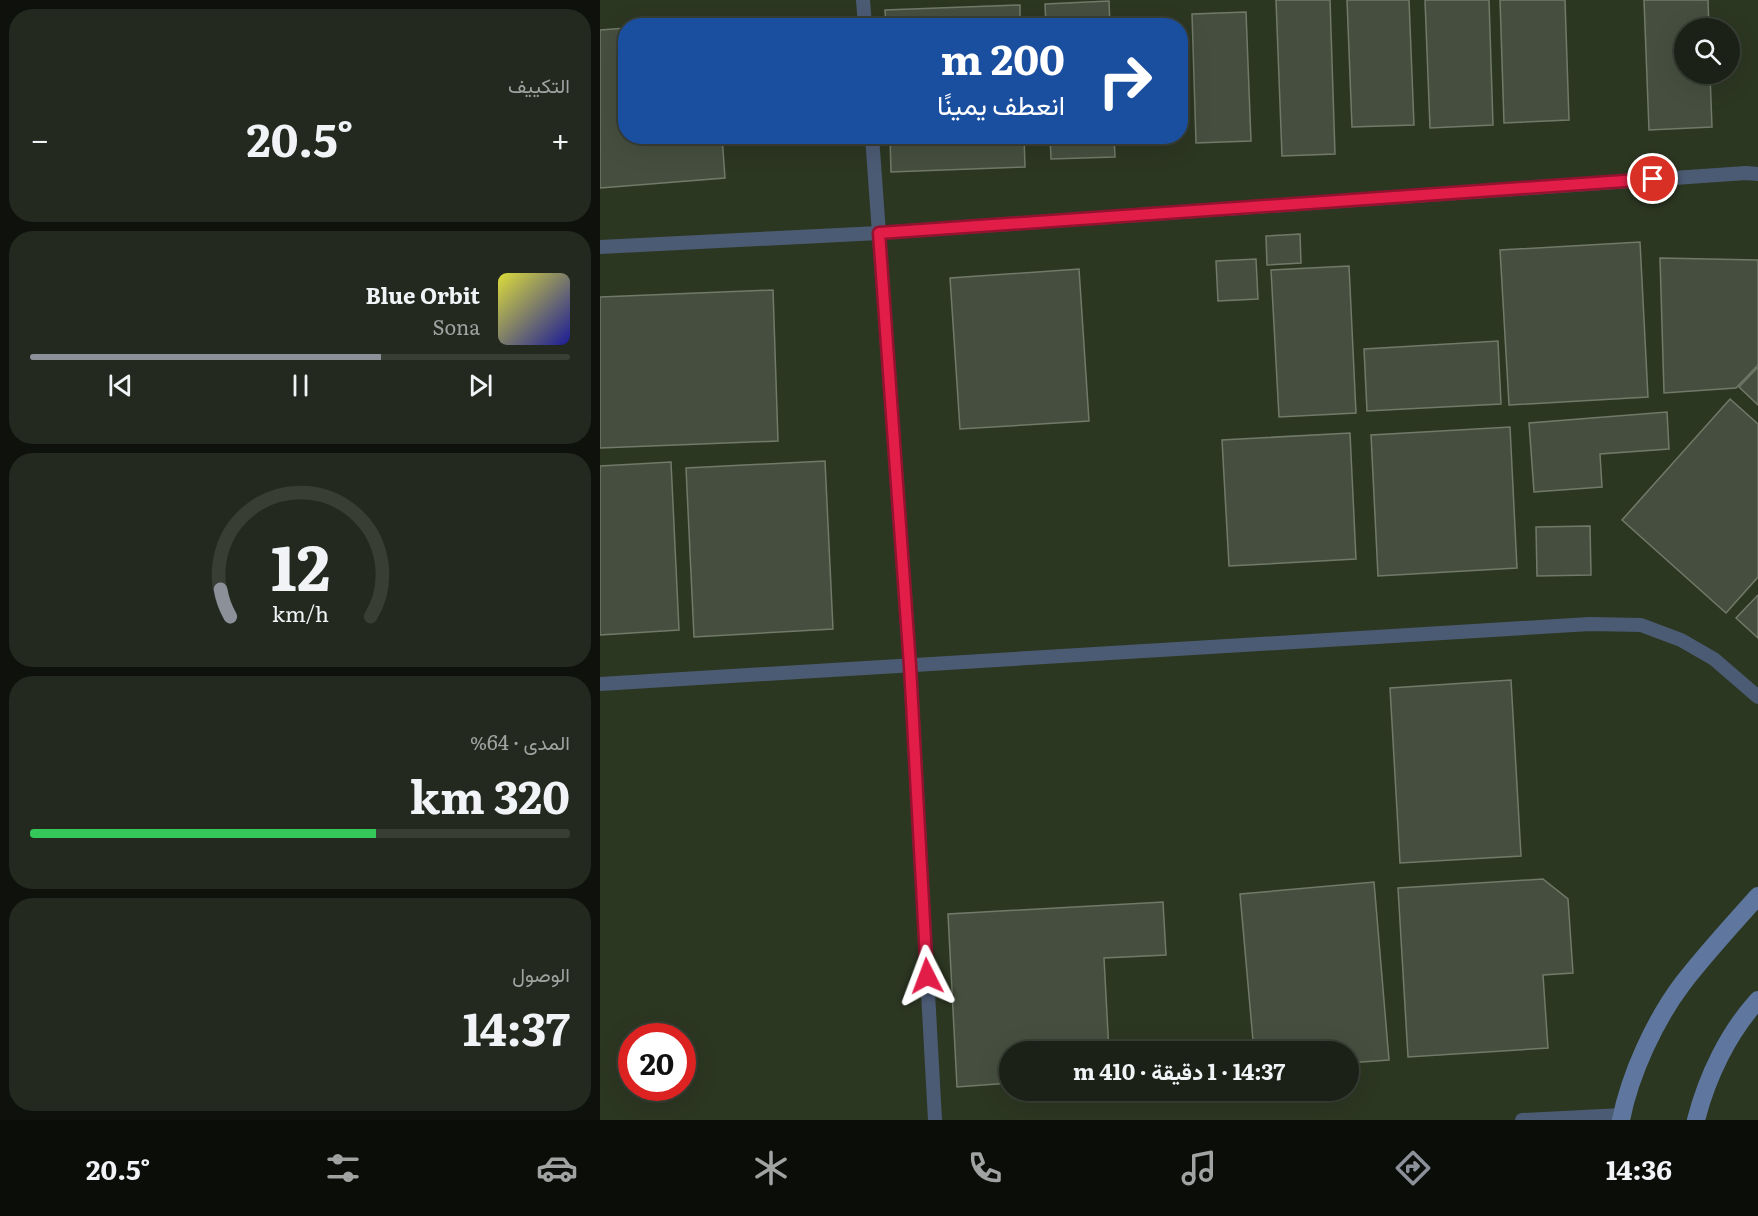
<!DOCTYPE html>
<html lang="ar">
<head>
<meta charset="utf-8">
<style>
	:root { --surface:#1b2116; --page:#24291f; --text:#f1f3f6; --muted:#a0a3a1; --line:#393e35; --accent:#8c9099 }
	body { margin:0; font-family:Literata,Vazirmatn,serif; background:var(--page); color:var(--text); direction:rtl; height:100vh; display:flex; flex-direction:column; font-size:22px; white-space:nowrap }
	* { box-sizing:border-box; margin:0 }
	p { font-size:20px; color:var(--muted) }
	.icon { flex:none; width:33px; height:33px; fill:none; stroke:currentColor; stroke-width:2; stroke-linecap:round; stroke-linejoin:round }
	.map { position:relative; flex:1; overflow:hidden; direction:ltr }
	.panel { display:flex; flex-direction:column; gap:9px; padding:9px; background:#0f120c; width:600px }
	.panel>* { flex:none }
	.guide { position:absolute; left:18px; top:18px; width:570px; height:126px; border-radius:24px; box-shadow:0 6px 24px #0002,0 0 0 2px var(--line); direction:rtl; background:#1a4fa0; color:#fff; overflow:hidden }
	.tools { position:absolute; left:1074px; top:18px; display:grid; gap:12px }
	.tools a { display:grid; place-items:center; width:66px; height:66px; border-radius:50%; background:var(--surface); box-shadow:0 6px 24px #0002,0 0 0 2px var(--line); font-size:30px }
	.speed { position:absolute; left:18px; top:1023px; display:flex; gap:12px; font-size:30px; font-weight:700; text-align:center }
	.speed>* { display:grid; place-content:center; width:78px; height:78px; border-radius:50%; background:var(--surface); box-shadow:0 6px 24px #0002,0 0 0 2px var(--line); line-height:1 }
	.speed .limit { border:9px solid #d22; background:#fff; color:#111 }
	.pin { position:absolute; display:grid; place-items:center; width:51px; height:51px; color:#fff; margin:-26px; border:3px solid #fff; border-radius:50%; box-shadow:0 2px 6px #0007 }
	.me { position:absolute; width:66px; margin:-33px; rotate:357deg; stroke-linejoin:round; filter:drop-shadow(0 0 4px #0008) }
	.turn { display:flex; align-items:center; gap:21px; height:126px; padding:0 24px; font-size:27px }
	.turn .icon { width:78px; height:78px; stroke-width:2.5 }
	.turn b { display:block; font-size:42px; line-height:51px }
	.big { font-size:45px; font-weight:700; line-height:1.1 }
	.panel .tile { flex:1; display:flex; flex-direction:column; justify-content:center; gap:9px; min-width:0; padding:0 21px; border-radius:24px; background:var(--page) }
	.panel .dial { align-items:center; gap:0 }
	.dial svg { height:156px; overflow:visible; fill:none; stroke:var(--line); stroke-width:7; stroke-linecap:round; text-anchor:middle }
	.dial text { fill:var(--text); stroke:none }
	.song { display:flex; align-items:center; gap:18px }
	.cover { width:72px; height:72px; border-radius:9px; background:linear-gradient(135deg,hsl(60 70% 55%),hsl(240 70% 35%)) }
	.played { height:6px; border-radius:3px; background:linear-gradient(90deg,var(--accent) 65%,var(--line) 65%) }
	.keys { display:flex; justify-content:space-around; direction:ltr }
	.heat { display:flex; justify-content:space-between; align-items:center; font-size:33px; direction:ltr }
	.charge { height:9px; border-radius:4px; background:linear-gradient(90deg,#34c759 64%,var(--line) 0) }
	.trip { position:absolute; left:399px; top:1041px; width:360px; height:60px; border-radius:30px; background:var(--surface); box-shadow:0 6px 24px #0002,0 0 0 2px var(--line); font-weight:700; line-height:60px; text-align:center; direction:rtl }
	.dock { display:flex; height:96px; justify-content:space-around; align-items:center; background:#0b0d09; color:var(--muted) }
	.dock .icon { width:42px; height:42px }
	.dock .on { color:var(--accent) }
	.dock b { font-size:27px; color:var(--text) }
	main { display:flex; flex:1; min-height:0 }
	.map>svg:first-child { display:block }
	.built { fill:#2c3722; fill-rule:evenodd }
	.building { fill:#464f3f; stroke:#717a69; stroke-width:1.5 }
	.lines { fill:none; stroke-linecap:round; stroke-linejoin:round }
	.lane { stroke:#4c5b74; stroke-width:14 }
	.secondary { stroke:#5f779e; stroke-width:18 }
	.route-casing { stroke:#92132f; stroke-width:15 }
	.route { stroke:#e11d48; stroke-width:10 }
</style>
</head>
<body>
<main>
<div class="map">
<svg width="1158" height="1120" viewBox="0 0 1158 1120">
	<rect width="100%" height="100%" fill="#242c1e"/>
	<path class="built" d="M0,0H1158V1120H0ZM26,26H580V136H26ZM1084,28H1130V74H1084ZM32,1036H82V1088H32ZM410,1052H748V1090H410Z"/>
	<g class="building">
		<path d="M676,0H730L735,154L682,156Z"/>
		<path d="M747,0H809L814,125L752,127Z"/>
		<path d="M825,0H889L893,125L830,128Z"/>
		<path d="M900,0H965L969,120L904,123Z"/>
		<path d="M1044,0H1108L1109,28H1084V74H1110L1112,127L1049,130Z"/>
		<path d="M509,1L510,26H446L445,4Z"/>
		<path d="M420,5V26H286L285,10Z"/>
		<path d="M646,12L651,141L596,143L592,14Z"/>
		<path d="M196,18L197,26H125V25Z"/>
		<path d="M114,22V26H63Z"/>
		<path d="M26,28V136H122L125,178L0,188V30Z"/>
		<path d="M290,136H424L425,167L291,172Z"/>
		<path d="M450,136H514L515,157L451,159Z"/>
		<path d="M700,234L701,263L667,265L666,236Z"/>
		<path d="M1040,242L1048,397L909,405L900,250Z"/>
		<path d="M1060,258L1158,260V365L1136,388L1064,393Z"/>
		<path d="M656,259L658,299L618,301L616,261Z"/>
		<path d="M749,266L756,413L679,417L671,270Z"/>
		<path d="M479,269L489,421L360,429L350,278Z"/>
		<path d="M173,290L178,441L0,448V297Z"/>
		<path d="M898,341L901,404L767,411L764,349Z"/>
		<path d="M1158,367V405L1139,387Z"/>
		<path d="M1130,399L1158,424V577L1126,613L1022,520Z"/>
		<path d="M1067,412L1069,449L1000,454L1002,487L934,492L929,423Z"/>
		<path d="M910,427L917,568L778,576L771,435Z"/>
		<path d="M750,433L756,559L629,566L622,440Z"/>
		<path d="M225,461L233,629L94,637L86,468Z"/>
		<path d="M71,462L79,630L0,635V466Z"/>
		<path d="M990,526L991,575L937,576L936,527Z"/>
		<path d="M1158,595V638L1136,618Z"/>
		<path d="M911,680L921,856L800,863L790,688Z"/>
		<path d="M943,879L968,899L973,973L943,975L948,1048L808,1057L798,888Z"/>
		<path d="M774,882L789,1060L748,1063V1052H654L640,894Z"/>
		<path d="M563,902L566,955L504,958L509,1052H410V1083L357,1087L348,914Z"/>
	</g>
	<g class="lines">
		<g class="lane">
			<path d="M263,0L265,26"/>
			<path d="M272,136L310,666L335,1120"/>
			<path d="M0,247L279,233L1146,173L1158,174"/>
			<path d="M0,684L990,624L1041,625L1081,640L1114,659L1158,697"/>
			<path d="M922,1120L1022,1115"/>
		</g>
		<g class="secondary">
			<path d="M1021,1120C1030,1074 1055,1020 1083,983C1107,952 1133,924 1158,896"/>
			<path d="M1096,1120C1107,1077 1128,1033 1158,1000"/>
		</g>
	</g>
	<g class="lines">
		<g class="route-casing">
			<path id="route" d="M327,976L310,666L279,233L1053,179"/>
		</g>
		<use href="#route" class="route"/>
	</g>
</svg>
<div class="tools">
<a><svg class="icon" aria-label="search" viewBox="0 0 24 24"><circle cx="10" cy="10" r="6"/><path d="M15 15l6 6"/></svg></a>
</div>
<div class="speed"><div class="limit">20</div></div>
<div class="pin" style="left:1053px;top:179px;background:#d93025"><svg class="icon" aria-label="arrive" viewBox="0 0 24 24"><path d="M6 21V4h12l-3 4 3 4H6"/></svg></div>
<svg class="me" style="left:327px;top:976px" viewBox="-20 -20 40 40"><path d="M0-17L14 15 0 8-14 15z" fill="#e11d48" stroke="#fff" stroke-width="4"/></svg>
<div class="trip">14:37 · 1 دقيقة · 410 m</div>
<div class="guide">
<div class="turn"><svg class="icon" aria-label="right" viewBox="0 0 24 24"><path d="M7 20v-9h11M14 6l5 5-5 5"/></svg><div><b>200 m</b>انعطف يمينًا</div></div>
</div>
</div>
<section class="panel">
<div class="tile"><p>التكييف</p>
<div class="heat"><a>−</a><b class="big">20.5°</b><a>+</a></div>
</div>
<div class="tile">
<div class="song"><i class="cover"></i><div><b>Blue Orbit</b><p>Sona</p></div></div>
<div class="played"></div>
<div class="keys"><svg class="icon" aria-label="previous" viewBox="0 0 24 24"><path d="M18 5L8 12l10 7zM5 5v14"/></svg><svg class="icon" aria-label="pause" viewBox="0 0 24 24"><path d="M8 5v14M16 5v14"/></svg><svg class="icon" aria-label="next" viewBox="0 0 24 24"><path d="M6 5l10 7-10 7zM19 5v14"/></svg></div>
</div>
<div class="tile dial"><svg viewBox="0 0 100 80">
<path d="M14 69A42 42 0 1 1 86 69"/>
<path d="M14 69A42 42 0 0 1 9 55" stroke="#8c9099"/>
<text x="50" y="56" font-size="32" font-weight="700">12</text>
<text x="50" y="72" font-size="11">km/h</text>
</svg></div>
<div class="tile"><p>المدى · 64%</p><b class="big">320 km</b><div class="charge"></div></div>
<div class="tile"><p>الوصول</p><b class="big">14:37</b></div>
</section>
</main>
<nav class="dock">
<b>14:36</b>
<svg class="icon on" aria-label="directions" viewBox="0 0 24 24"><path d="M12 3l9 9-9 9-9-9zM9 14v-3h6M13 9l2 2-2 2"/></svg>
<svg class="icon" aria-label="music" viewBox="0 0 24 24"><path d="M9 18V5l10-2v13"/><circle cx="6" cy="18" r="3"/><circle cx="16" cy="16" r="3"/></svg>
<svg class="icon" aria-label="phone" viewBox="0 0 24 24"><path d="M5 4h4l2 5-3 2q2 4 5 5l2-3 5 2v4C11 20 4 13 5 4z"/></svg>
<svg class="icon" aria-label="climate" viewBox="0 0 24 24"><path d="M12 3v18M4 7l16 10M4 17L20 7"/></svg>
<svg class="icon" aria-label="car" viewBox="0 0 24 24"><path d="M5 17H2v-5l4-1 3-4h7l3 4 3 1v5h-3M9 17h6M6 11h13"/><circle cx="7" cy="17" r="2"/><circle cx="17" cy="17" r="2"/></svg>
<svg class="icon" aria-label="filters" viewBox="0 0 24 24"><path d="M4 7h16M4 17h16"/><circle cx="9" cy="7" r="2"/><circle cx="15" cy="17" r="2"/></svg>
<b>20.5°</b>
</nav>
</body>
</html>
